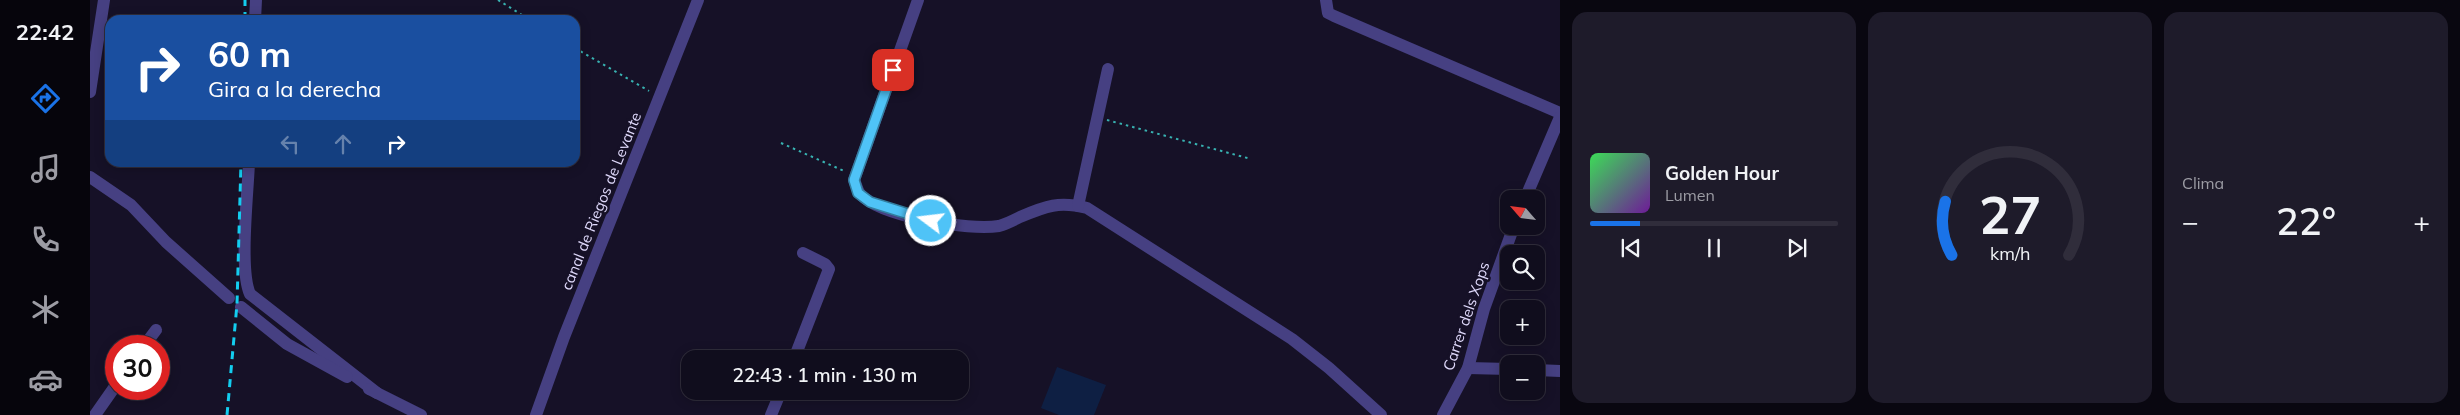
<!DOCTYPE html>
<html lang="es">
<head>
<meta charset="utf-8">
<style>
	:root { --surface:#100d1d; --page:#1e1b2a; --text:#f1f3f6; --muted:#9c9ca4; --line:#302d3b; --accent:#1a73e8 }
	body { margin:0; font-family:Mulish,sans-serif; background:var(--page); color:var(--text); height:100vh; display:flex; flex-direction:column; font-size:19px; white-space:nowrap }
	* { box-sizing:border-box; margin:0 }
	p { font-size:16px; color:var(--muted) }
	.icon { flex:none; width:28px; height:28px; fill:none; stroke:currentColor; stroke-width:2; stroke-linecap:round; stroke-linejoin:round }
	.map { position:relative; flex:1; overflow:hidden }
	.sheet { display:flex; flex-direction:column; gap:12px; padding:12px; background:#090710; width:900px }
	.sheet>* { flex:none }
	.banner { position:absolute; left:15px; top:15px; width:475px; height:152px; border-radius:15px; box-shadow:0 2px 12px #0003,0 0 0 1px var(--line); background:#1a4fa0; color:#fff; overflow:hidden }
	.needle { width:32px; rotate:298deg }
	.buttons { position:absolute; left:1410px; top:190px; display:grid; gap:10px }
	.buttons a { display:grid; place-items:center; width:45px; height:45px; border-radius:10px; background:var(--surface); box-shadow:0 2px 12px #0003,0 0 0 1px var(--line); font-size:25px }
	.speed { position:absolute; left:15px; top:335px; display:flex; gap:10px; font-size:25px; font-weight:700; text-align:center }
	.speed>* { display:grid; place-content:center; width:65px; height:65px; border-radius:50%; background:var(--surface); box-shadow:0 2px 12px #0003,0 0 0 1px var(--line); line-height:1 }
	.speed .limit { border:8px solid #d22; background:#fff; color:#111 }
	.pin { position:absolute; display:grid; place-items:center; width:42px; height:42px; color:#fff; margin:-21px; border-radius:10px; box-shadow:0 2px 8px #0006 }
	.me { position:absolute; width:55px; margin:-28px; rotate:285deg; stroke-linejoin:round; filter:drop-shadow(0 0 4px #0008) }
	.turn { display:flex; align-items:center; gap:18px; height:105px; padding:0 20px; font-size:22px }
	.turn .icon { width:65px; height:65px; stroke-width:2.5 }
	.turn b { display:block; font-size:35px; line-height:42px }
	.lanes { display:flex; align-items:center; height:48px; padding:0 20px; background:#0003; justify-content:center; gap:25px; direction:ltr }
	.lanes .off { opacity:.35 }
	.big { font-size:38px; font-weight:600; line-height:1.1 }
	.sheet .widget { flex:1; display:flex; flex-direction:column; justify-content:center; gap:8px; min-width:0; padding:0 18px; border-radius:15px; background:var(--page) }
	.sheet .dial { align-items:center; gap:0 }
	.dial svg { height:130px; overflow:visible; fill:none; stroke:var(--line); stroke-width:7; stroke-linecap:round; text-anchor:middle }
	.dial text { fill:var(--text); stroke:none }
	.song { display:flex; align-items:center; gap:15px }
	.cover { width:60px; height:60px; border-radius:8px; background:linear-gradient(135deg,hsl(130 70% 55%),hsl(280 70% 35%)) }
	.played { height:5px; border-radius:2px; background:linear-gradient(90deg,var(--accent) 20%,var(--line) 20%) }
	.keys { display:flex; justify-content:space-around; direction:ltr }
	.heat { display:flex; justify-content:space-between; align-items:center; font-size:28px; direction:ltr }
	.sheet .tiles { flex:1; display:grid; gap:12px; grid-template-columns:repeat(3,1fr) }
	.trip { position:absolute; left:591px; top:350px; width:288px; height:50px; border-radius:15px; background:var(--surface); box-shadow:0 2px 12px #0003,0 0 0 1px var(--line); font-weight:600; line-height:50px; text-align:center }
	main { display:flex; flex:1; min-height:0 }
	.tabs { display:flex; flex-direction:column; width:90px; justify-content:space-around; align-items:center; background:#06050c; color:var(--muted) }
	.tabs .icon { width:35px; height:35px }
	.tabs .on { color:var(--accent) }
	.tabs b { font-size:22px; color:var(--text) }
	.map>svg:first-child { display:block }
	.water { fill:#0e1f43 }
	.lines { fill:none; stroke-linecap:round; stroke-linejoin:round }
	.path { stroke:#38b2b1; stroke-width:2; stroke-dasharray:2.5 4; stroke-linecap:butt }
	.minor { stroke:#464082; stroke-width:12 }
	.rail { stroke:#13cdef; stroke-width:3; stroke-dasharray:8 6; stroke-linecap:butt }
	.route-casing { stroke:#337fa1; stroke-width:12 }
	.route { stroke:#4fc3f7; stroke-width:9 }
	.labels { text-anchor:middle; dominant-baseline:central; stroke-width:5; stroke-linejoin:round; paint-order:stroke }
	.street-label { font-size:15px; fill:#e0dafc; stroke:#161127 }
</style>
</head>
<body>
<main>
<nav class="tabs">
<b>22:42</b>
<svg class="icon on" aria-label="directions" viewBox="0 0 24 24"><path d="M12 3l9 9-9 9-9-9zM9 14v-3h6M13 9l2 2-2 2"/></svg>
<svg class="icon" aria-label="music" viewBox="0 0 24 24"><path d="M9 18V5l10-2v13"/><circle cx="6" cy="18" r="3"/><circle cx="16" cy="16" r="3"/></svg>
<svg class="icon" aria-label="phone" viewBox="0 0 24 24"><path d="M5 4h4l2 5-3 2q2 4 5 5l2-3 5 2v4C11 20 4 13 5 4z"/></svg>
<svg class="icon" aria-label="climate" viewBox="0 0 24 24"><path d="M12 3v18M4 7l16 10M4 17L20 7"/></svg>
<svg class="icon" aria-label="car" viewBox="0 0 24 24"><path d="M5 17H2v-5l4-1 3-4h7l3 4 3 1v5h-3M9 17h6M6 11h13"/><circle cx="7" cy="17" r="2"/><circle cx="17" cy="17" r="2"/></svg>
</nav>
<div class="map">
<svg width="1470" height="415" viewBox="0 0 1470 415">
	<rect width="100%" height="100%" fill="#161127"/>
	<path class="water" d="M967,367L1016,385L1004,415H969L951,408Z"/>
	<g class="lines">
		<g class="path">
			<path d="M408,0L440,20"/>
			<path d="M485,48L559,91"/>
			<path d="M1017,120L1161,159"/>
			<path d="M691,143L754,171"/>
		</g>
		<g class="minor">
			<path d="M828,0L764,180C766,184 767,190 770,194C791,217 879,231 909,226C916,224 924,220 930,217C956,206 969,201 997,208L1202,339L1239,368L1291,415"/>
			<path d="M1236,0L1238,13L1244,16L1470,113"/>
			<path d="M165,20L166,0"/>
			<path d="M0,92L14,0"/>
			<path d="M159,162C158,192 149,270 160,294L287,393"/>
			<path d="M0,177L41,205L76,242L139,298"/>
			<path d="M1435,199L1470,117"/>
			<path d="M988,206L1018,69"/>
			<path d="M151,307L197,344L257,377"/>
			<path d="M54,346L66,330"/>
			<path d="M704,359L739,269L735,264L713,253"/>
			<path d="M1378,368L1419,369"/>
			<path d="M1446,370L1470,371"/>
			<path d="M279,389L331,415"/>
			<path d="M5,415L26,385"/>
			<path d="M446,415L474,337L608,0"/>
			<path d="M681,415L691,391"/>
			<path d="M1353,415L1378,368L1394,309L1424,226"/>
		</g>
		<g class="rail">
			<path d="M155,20V0"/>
			<path d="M137,415L147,304L151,162"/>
		</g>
	</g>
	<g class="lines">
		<g class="route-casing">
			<path id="route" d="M803,70L764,180L768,193L780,202L841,221"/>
		</g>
		<use href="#route" class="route"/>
	</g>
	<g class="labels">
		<g class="street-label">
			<text transform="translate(511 201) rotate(-68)">canal de Riegos de Levante</text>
			<text transform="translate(1376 316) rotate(-71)">Carrer dels Xops</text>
		</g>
	</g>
</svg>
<div class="buttons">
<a><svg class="needle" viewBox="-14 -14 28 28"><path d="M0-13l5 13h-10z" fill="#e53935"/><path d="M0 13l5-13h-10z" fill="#9c9ca4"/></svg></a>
<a><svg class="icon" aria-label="search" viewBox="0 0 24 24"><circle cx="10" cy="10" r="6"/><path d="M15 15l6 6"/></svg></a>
<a>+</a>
<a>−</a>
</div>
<div class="speed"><div class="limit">30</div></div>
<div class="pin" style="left:803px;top:70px;background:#d93025"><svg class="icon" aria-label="arrive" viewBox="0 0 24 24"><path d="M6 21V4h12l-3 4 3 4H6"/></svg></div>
<svg class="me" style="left:841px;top:221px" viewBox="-20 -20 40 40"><circle r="17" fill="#4fc3f7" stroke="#fff" stroke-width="3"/><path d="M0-11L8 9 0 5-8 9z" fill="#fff"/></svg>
<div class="trip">22:43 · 1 min · 130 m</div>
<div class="banner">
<div class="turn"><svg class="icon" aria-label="right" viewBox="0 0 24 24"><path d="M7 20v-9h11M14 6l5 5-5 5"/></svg><div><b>60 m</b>Gira a la derecha</div></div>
<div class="lanes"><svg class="icon off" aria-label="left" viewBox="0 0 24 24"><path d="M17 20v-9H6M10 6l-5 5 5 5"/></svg><svg class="icon off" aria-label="ahead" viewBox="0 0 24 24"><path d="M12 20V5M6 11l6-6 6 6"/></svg><svg class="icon" aria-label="right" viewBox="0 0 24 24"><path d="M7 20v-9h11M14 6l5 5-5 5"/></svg></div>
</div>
</div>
<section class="sheet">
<div class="tiles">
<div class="widget">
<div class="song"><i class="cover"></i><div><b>Golden Hour</b><p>Lumen</p></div></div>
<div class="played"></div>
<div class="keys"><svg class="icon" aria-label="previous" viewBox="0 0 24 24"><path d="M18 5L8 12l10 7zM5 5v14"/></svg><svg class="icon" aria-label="pause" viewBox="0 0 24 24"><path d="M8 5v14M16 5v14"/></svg><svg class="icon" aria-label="next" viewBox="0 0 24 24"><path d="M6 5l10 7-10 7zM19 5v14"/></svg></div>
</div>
<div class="widget dial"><svg viewBox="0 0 100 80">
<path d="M14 69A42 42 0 1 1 86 69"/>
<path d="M14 69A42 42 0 0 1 10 36" stroke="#1a73e8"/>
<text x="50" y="56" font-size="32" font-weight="700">27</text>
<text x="50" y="72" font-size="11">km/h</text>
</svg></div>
<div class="widget"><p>Clima</p>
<div class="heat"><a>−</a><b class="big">22°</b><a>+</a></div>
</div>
</div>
</section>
</main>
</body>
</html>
